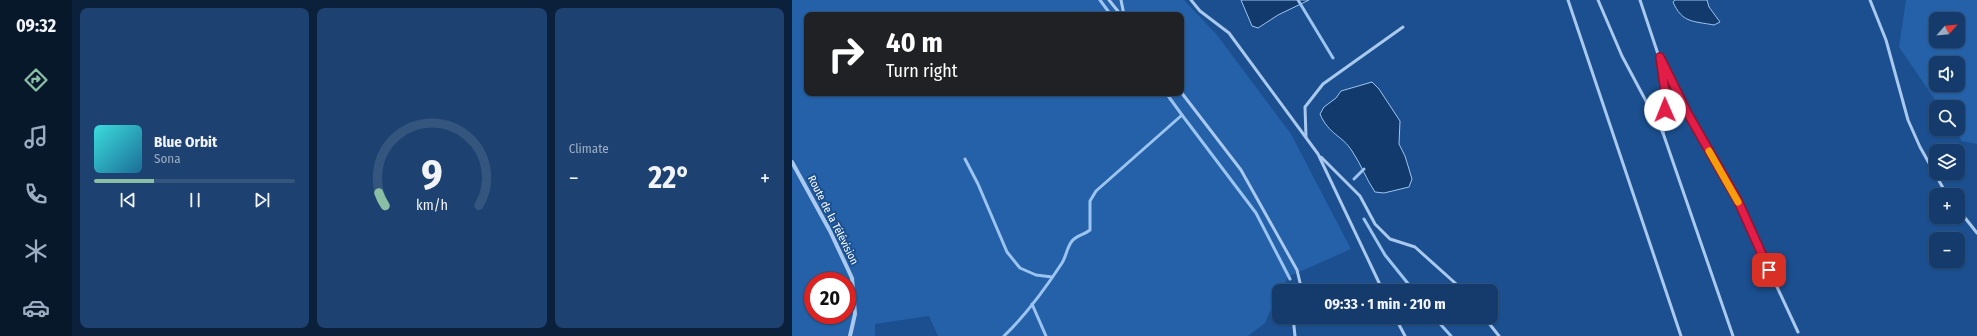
<!DOCTYPE html>
<html lang="en">
<head>
<meta charset="utf-8">
<style>
	:root { --surface:#143b6b; --page:#1d4271; --text:#f1f3f6; --muted:#9dadc1; --line:#33557e; --accent:#8abfa5 }
	body { margin:0; font-family:"Fira Sans Condensed",sans-serif; background:var(--page); color:var(--text); height:100vh; display:flex; flex-direction:column; font-size:15px; white-space:nowrap }
	* { box-sizing:border-box; margin:0 }
	p { font-size:13px; color:var(--muted) }
	.icon { flex:none; width:22px; height:22px; fill:none; stroke:currentColor; stroke-width:2; stroke-linecap:round; stroke-linejoin:round }
	.map { position:relative; flex:1; overflow:hidden }
	.side { display:flex; flex-direction:column; gap:8px; padding:8px; background:#0b203b; width:720px }
	.side>* { flex:none }
	.banner { position:absolute; left:12px; top:12px; width:380px; height:84px; border-radius:8px; box-shadow:0 1px 3px #0004,0 0 0 1px var(--line); background:#202124; color:#fff; overflow:hidden }
	.needle { width:26px; rotate:63deg }
	.tools { position:absolute; left:1137px; top:12px; display:grid; gap:8px }
	.tools a { display:grid; place-items:center; width:36px; height:36px; border-radius:8px; background:var(--surface); box-shadow:0 1px 3px #0004,0 0 0 1px var(--line); font-size:20px }
	.speed { position:absolute; left:12px; top:272px; display:flex; gap:8px; font-size:20px; font-weight:700; text-align:center }
	.speed>* { display:grid; place-content:center; width:52px; height:52px; border-radius:50%; background:var(--surface); box-shadow:0 1px 3px #0004,0 0 0 1px var(--line); line-height:1 }
	.speed .limit { border:6px solid #d22; background:#fff; color:#111 }
	.pin { position:absolute; display:grid; place-items:center; width:34px; height:34px; color:#fff; margin:-17px; border-radius:8px; box-shadow:0 2px 6px #0006 }
	.me { position:absolute; width:44px; margin:-22px; rotate:359deg; stroke-linejoin:round; filter:drop-shadow(0 0 3px #0008) }
	.turn { display:flex; align-items:center; gap:14px; height:84px; padding:0 16px; font-size:18px }
	.turn .icon { width:52px; height:52px; stroke-width:2.5 }
	.turn b { display:block; font-size:28px; line-height:34px }
	.big { font-size:30px; font-weight:700; line-height:1.1 }
	.side .widget { flex:1; display:flex; flex-direction:column; justify-content:center; gap:6px; min-width:0; padding:0 14px; border-radius:8px; background:var(--page) }
	.side .dial { align-items:center; gap:0 }
	.dial svg { height:104px; overflow:visible; fill:none; stroke:var(--line); stroke-width:7; stroke-linecap:round; text-anchor:middle }
	.dial text { fill:var(--text); stroke:none }
	.song { display:flex; align-items:center; gap:12px }
	.cover { width:48px; height:48px; border-radius:6px; background:linear-gradient(135deg,hsl(180 70% 55%),hsl(200 70% 35%)) }
	.played { height:4px; border-radius:2px; background:linear-gradient(90deg,var(--accent) 30%,var(--line) 30%) }
	.keys { display:flex; justify-content:space-around; direction:ltr }
	.heat { display:flex; justify-content:space-between; align-items:center; font-size:22px; direction:ltr }
	.side .tiles { flex:1; display:grid; gap:8px; grid-template-columns:repeat(3,1fr) }
	.trip { position:absolute; left:480px; top:284px; width:226px; height:40px; border-radius:8px; background:var(--surface); box-shadow:0 1px 3px #0004,0 0 0 1px var(--line); font-weight:700; line-height:40px; text-align:center }
	main { display:flex; flex:1; min-height:0 }
	.tabs { display:flex; flex-direction:column; width:72px; justify-content:space-around; align-items:center; background:#08182b; color:var(--muted) }
	.tabs .icon { width:28px; height:28px }
	.tabs .active { color:var(--accent) }
	.tabs b { font-size:18px; color:var(--text) }
	.map>svg:first-child { display:block }
	.green { fill:#2461a8; fill-rule:evenodd }
	.water { fill:#123a6d; stroke:#9cc4f0 }
	.lines { fill:none; stroke-linecap:round; stroke-linejoin:round }
	.stream { stroke:#9cc4f0; stroke-width:3 }
	.service { stroke:#a9c9ee; stroke-width:3 }
	.minor { stroke:#a9c9ee; stroke-width:4 }
	.route-casing { stroke:#92132f; stroke-width:10 }
	.route { stroke:#e11d48; stroke-width:7 }
	.slow { stroke:#f59e0b; stroke-width:7 }
	.labels { text-anchor:middle; dominant-baseline:central; stroke-width:4; stroke-linejoin:round; paint-order:stroke }
	.street-label { font-size:11px; fill:#fff; stroke:#1b4f8f }
</style>
</head>
<body>
<main>
<nav class="tabs">
<b>09:32</b>
<svg class="icon active" aria-label="directions" viewBox="0 0 24 24"><path d="M12 3l9 9-9 9-9-9zM9 14v-3h6M13 9l2 2-2 2"/></svg>
<svg class="icon" aria-label="music" viewBox="0 0 24 24"><path d="M9 18V5l10-2v13"/><circle cx="6" cy="18" r="3"/><circle cx="16" cy="16" r="3"/></svg>
<svg class="icon" aria-label="phone" viewBox="0 0 24 24"><path d="M5 4h4l2 5-3 2q2 4 5 5l2-3 5 2v4C11 20 4 13 5 4z"/></svg>
<svg class="icon" aria-label="climate" viewBox="0 0 24 24"><path d="M12 3v18M4 7l16 10M4 17L20 7"/></svg>
<svg class="icon" aria-label="car" viewBox="0 0 24 24"><path d="M5 17H2v-5l4-1 3-4h7l3 4 3 1v5h-3M9 17h6M6 11h13"/><circle cx="7" cy="17" r="2"/><circle cx="17" cy="17" r="2"/></svg>
</nav>
<section class="side">
<div class="tiles">
<div class="widget">
<div class="song"><i class="cover"></i><div><b>Blue Orbit</b><p>Sona</p></div></div>
<div class="played"></div>
<div class="keys"><svg class="icon" aria-label="previous" viewBox="0 0 24 24"><path d="M18 5L8 12l10 7zM5 5v14"/></svg><svg class="icon" aria-label="pause" viewBox="0 0 24 24"><path d="M8 5v14M16 5v14"/></svg><svg class="icon" aria-label="next" viewBox="0 0 24 24"><path d="M6 5l10 7-10 7zM19 5v14"/></svg></div>
</div>
<div class="widget dial"><svg viewBox="0 0 100 80">
<path d="M14 69A42 42 0 1 1 86 69"/>
<path d="M14 69A42 42 0 0 1 9 59" stroke="#8abfa5"/>
<text x="50" y="56" font-size="32" font-weight="700">9</text>
<text x="50" y="72" font-size="11">km/h</text>
</svg></div>
<div class="widget"><p>Climate</p>
<div class="heat"><a>−</a><b class="big">22°</b><a>+</a></div>
</div>
</div>
</section>
<div class="map">
<svg width="1185" height="336" viewBox="0 0 1185 336">
	<rect width="100%" height="100%" fill="#1b4f8f"/>
	<g class="green">
		<path d="M0,0H392L425,35L499,134L559,249L496,277L489,291H487L473,323L456,336H146L137,316L83,324V336H0ZM15,15H389V93H15ZM21,281H55V315H21Z"/>
		<path d="M1114,0H1185V144L1170,141L1162,129H1166V107H1148L1107,47ZM1144,19H1166V41H1144ZM1144,63H1166V85H1144Z"/>
	</g>
	<g class="water">
		<path d="M449,0H517L486,15L466,28L460,26Z"/>
		<path d="M883,0H915L917,7L928,22L922,25C901,21 890,23 881,2Z"/>
		<path d="M580,82L587,89L608,121L607,144L613,156L620,179L617,187L592,193L583,192C574,179 569,164 560,151C550,135 537,135 528,114L532,107L544,98L549,91Z"/>
	</g>
	<g class="lines">
		<g class="stream">
			<path d="M308,0L319,15"/>
			<path d="M506,0L541,58"/>
			<path d="M390,115L464,213L498,279"/>
			<path d="M173,159L186,184L215,252L228,268L244,275L260,277"/>
			<path d="M562,179L572,169"/>
			<path d="M572,219L593,255L622,291"/>
			<path d="M240,304L254,336"/>
			<path d="M642,317L659,336"/>
			<path d="M212,336C234,315 253,289 270,263C274,257 275,247 280,241C285,235 292,235 298,230V201L304,191L390,115L374,93"/>
		</g>
		<g class="service">
			<path d="M317,0L329,15"/>
			<path d="M329,0L332,15"/>
			<path d="M399,0L408,11L437,33L526,154L591,291"/>
			<path d="M776,0L889,336"/>
			<path d="M806,0L830,56L871,133"/>
			<path d="M848,0L867,57L896,114L945,201L1006,332"/>
			<path d="M1078,0L1094,40L1116,120L1128,147L1155,195"/>
			<path d="M868,61L874,98L871,133L941,336"/>
			<path d="M389,92L449,170L505,270L510,291"/>
			<path d="M514,137L513,107L531,84L611,27"/>
			<path d="M529,157L568,196L583,224L598,239L623,247L672,291"/>
			<path d="M1166,209L1185,233"/>
			<path d="M501,317L503,336"/>
			<path d="M603,317L613,336"/>
			<path d="M692,317L707,336"/>
		</g>
		<path class="minor" d="M0,162L38,231L60,278L63,314L58,336"/>
	</g>
	<g class="lines">
		<g class="route-casing">
			<path id="route" d="M873,110L874,98L868,57L896,114L946,201L977,270"/>
		</g>
		<use href="#route" class="route"/>
		<path class="slow" d="M917,151L946,202"/>
	</g>
	<g class="labels">
		<g class="street-label">
			<text transform="translate(41 220) rotate(63)">Route de la Télévision</text>
		</g>
	</g>
</svg>
<div class="tools">
<a><svg class="needle" viewBox="-14 -14 28 28"><path d="M0-13l5 13h-10z" fill="#e53935"/><path d="M0 13l5-13h-10z" fill="#9dadc1"/></svg></a>
<a><svg class="icon" aria-label="sound" viewBox="0 0 24 24"><path d="M4 9h4l5-4v14l-5-4H4zM17 9q2 3 0 6"/></svg></a>
<a><svg class="icon" aria-label="search" viewBox="0 0 24 24"><circle cx="10" cy="10" r="6"/><path d="M15 15l6 6"/></svg></a>
<a><svg class="icon" aria-label="layers" viewBox="0 0 24 24"><path d="M12 4l9 5-9 5-9-5zM3 14l9 5 9-5"/></svg></a>
<a>+</a>
<a>−</a>
</div>
<div class="speed"><div class="limit">20</div></div>
<div class="pin" style="left:977px;top:270px;background:#d93025"><svg class="icon" aria-label="arrive" viewBox="0 0 24 24"><path d="M6 21V4h12l-3 4 3 4H6"/></svg></div>
<svg class="me" style="left:873px;top:110px" viewBox="-20 -20 40 40"><circle r="19" fill="#fff"/><path d="M0-13L10 11 0 6-10 11z" fill="#e11d48"/></svg>
<div class="trip">09:33 · 1 min · 210 m</div>
<div class="banner">
<div class="turn"><svg class="icon" aria-label="right" viewBox="0 0 24 24"><path d="M7 20v-9h11M14 6l5 5-5 5"/></svg><div><b>40 m</b>Turn right</div></div>
</div>
</div>
</main>
</body>
</html>
